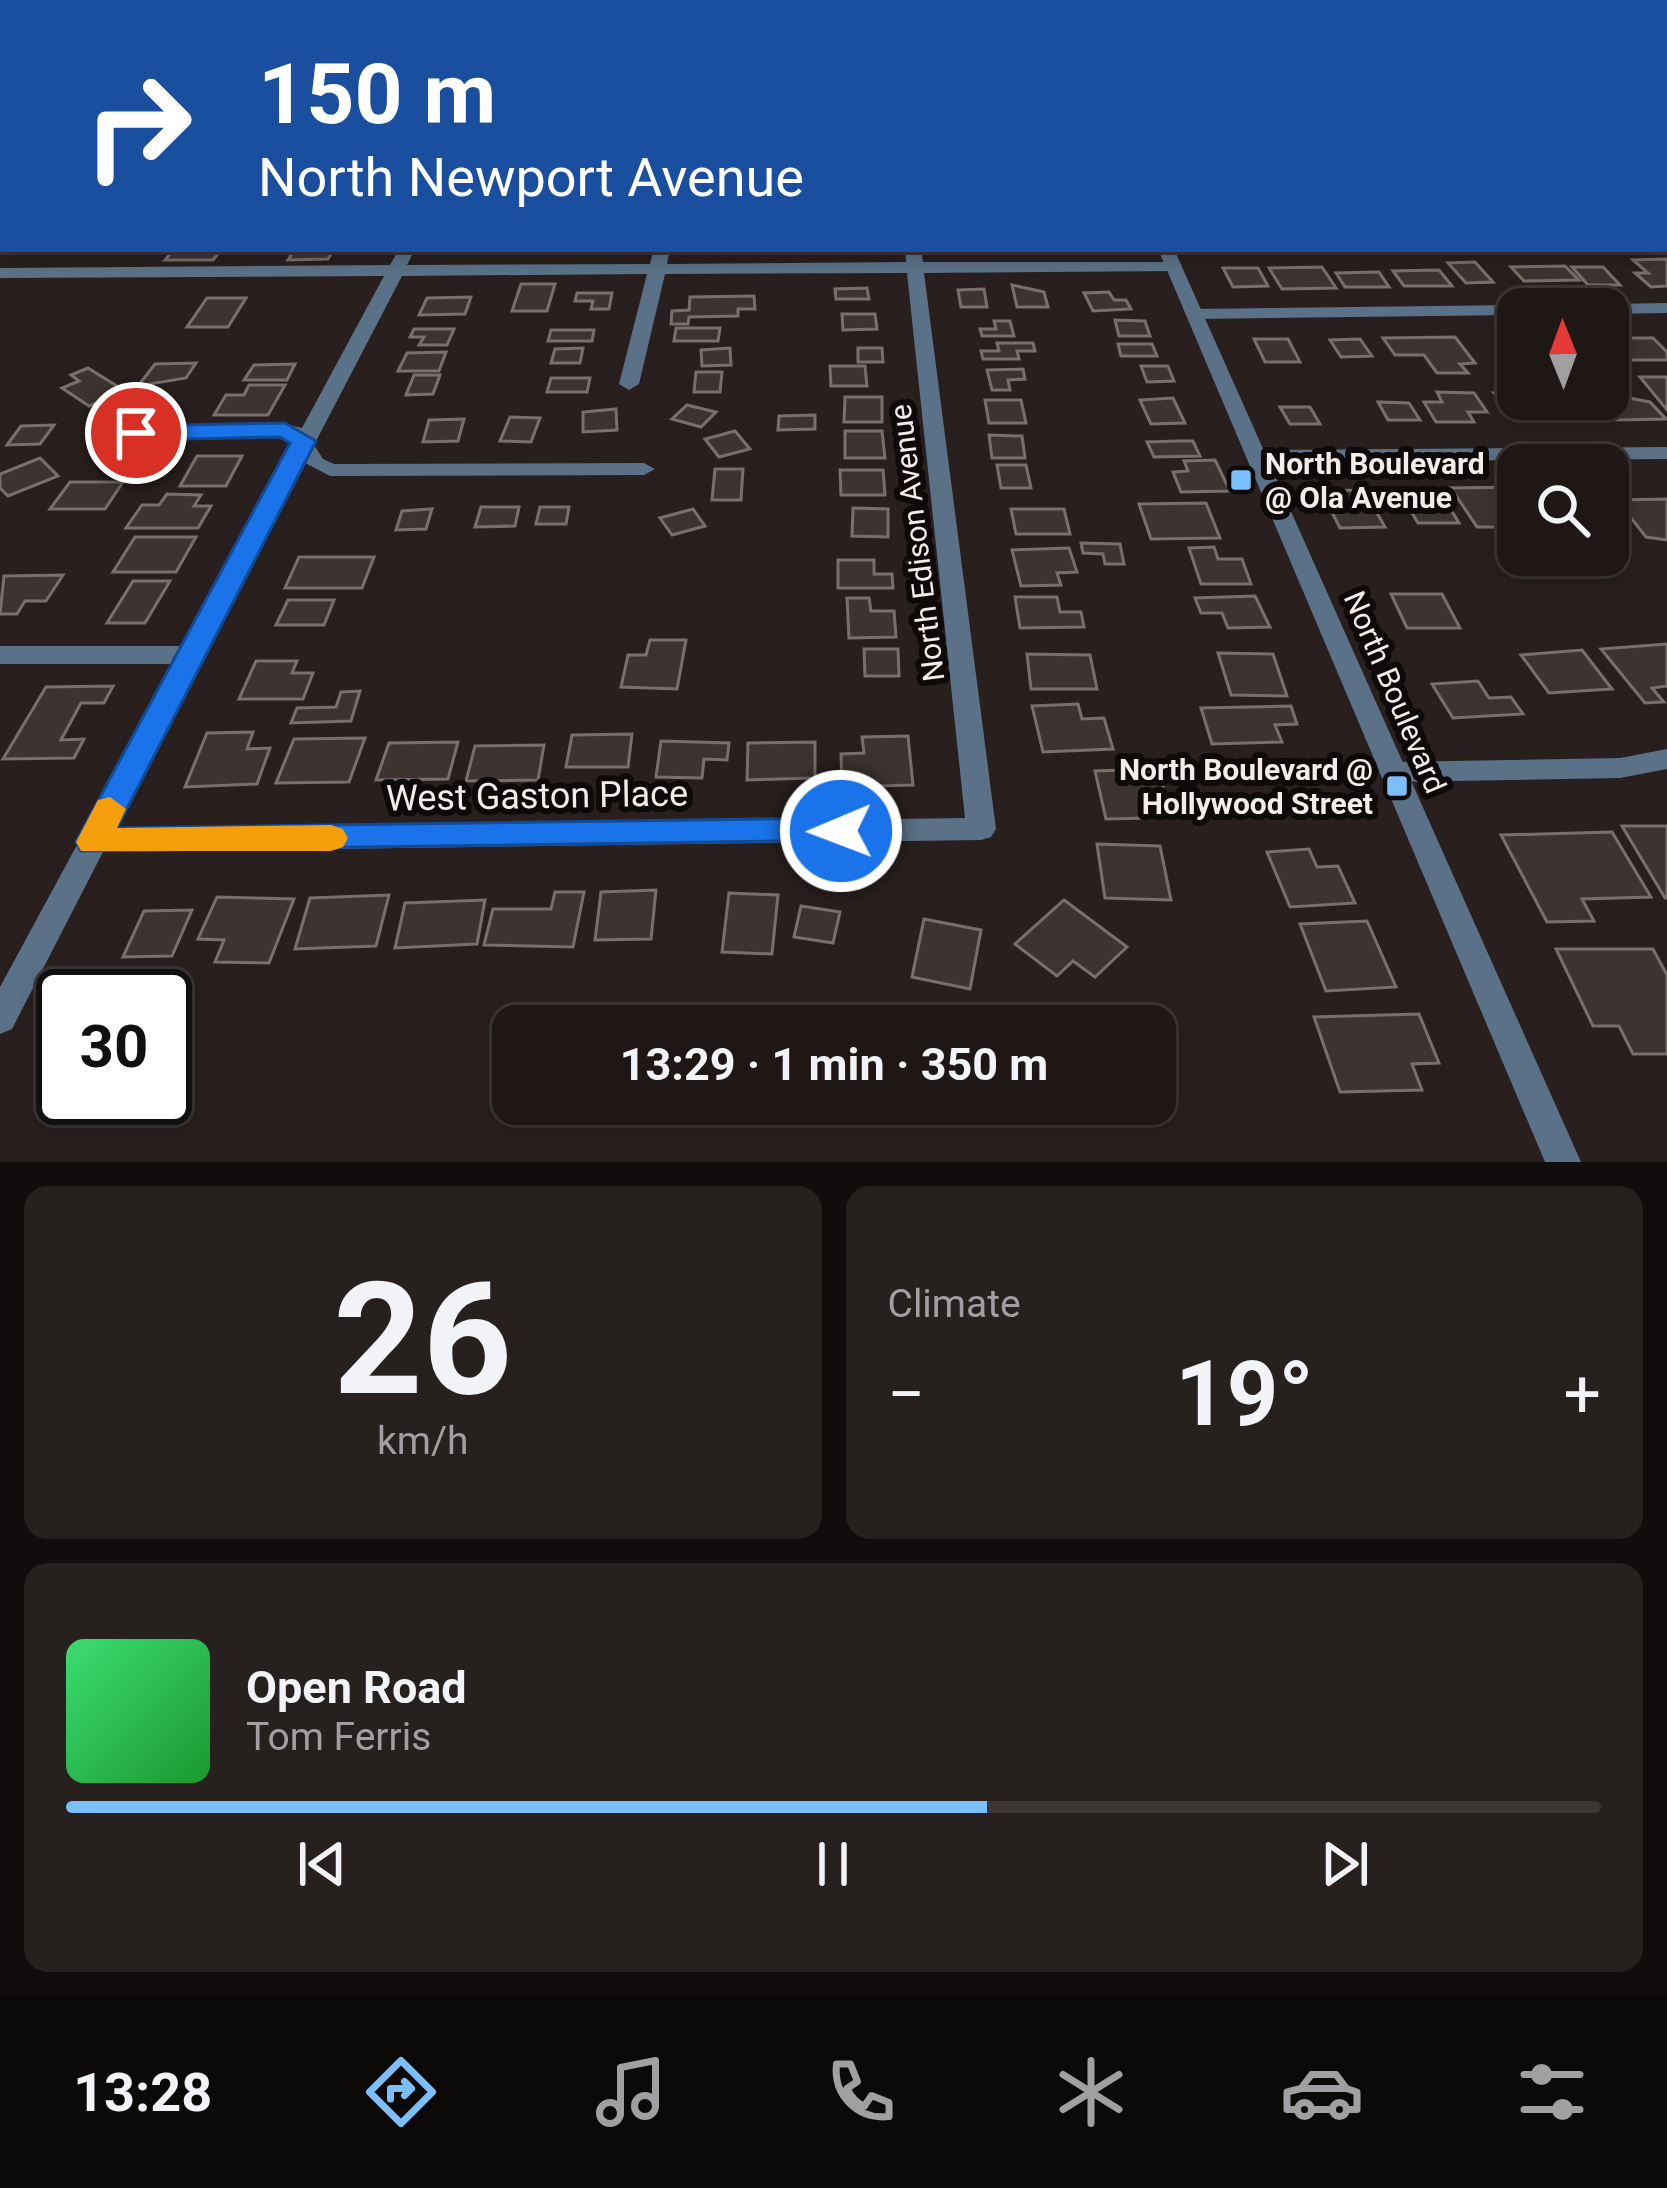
<!DOCTYPE html>
<html lang="en">
<head>
<meta charset="utf-8">
<style>
	:root { --surface:#1e1716; --page:#26201f; --text:#f1f3f6; --muted:#a19fa1; --line:#3c3635; --accent:#7cbef9 }
	body { margin:0; font-family:Roboto,sans-serif; background:var(--page); color:var(--text); height:100vh; display:flex; flex-direction:column; font-size:45px; white-space:nowrap }
	* { box-sizing:border-box; margin:0 }
	p { font-size:39px; color:var(--muted) }
	.icon { flex:none; width:66px; height:66px; fill:none; stroke:currentColor; stroke-width:2; stroke-linecap:round; stroke-linejoin:round }
	.map { position:relative; height:1162px; overflow:hidden }
	.panel { display:flex; flex-direction:column; gap:24px; padding:24px; background:#100d0c; flex:1 }
	.panel>* { flex:none }
	.banner { position:absolute; left:0px; top:0px; width:1668px; height:252px; box-shadow:0 6px 18px #0003,0 0 0 3px var(--line); background:#1a4fa0; color:#fff; overflow:hidden }
	.needle { width:78px; rotate:359deg }
	.controls { position:absolute; left:1497px; top:288px; display:grid; gap:24px }
	.controls a { display:grid; place-items:center; width:132px; height:132px; border-radius:24px; background:var(--surface); box-shadow:0 6px 18px #0003,0 0 0 3px var(--line); font-size:60px }
	.speed { position:absolute; left:36px; top:969px; display:flex; gap:24px; font-size:60px; font-weight:700; text-align:center }
	.speed>* { display:grid; place-content:center; width:156px; height:156px; border-radius:50%; background:var(--surface); box-shadow:0 6px 18px #0003,0 0 0 3px var(--line); line-height:1 }
	.speed .limit { border:6px solid #111; border-radius:18px; background:#fff; color:#111 }
	.pin { position:absolute; display:grid; place-items:center; width:102px; height:102px; color:#fff; margin:-51px; border:6px solid #fff; border-radius:50%; box-shadow:0 3px 12px #0007 }
	.me { position:absolute; width:132px; margin:-66px; rotate:269deg; stroke-linejoin:round; filter:drop-shadow(0 0 9px #0008) }
	.turn { display:flex; align-items:center; gap:42px; height:252px; padding:0 60px; font-size:54px }
	.turn .icon { width:156px; height:156px; stroke-width:2.5 }
	.turn b { display:block; font-size:84px; line-height:102px }
	.big { font-size:90px; font-weight:700; line-height:1.1 }
	.panel .widget { flex:1; display:flex; flex-direction:column; justify-content:center; gap:18px; min-width:0; padding:0 42px; border-radius:24px; background:var(--page) }
	.panel .dial { align-items:center; gap:0 }
	.dial b { font-size:156px; line-height:1 }
	.song { display:flex; align-items:center; gap:36px }
	.cover { width:144px; height:144px; border-radius:18px; background:linear-gradient(135deg,hsl(140 70% 55%),hsl(130 70% 35%)) }
	.played { height:12px; border-radius:6px; background:linear-gradient(90deg,var(--accent) 60%,var(--line) 60%) }
	.keys { display:flex; justify-content:space-around; direction:ltr }
	.heat { display:flex; justify-content:space-between; align-items:center; font-size:66px; direction:ltr }
	.panel .tiles { flex:1; display:grid; gap:24px; grid-template-columns:1fr 1fr }
	.widget:last-child { grid-column:span 2 }
	.trip { position:absolute; left:492px; top:1005px; width:684px; height:120px; border-radius:24px; background:var(--surface); box-shadow:0 6px 18px #0003,0 0 0 3px var(--line); font-weight:700; line-height:120px; text-align:center }
	.tabs { display:flex; height:192px; justify-content:space-around; align-items:center; background:#0c0909; color:var(--muted) }
	.tabs .icon { width:84px; height:84px }
	.tabs .selected { color:var(--accent) }
	.tabs b { font-size:54px; color:var(--text) }
	.map>svg:first-child { display:block }
	.building { fill:#3d3432; stroke:#796f6d; stroke-width:3 }
	.lines { fill:none; stroke-linecap:round; stroke-linejoin:round }
	.minor { fill:#5a7187; fill-rule:evenodd }
	.tertiary { fill:#5a7187; fill-rule:evenodd }
	.route { fill:#1a73e8; stroke:#114b97; stroke-width:3 }
	.slow { fill:#f59e0b }
	.poi-dot { fill:#7cbef9; stroke:#0e0a09; stroke-width:4.5 }
	.labels { text-anchor:middle; dominant-baseline:central; stroke-width:12; stroke-linejoin:round; paint-order:stroke }
	.poi-label { font-size:30px; font-weight:bold; fill:#f2eceb; stroke:#0e0a09; text-anchor:start }
	.street-label { font-size:30px; fill:#f2eceb; stroke:#0e0a09 }
	.near-street-label { font-size:36px; fill:#f2eceb; stroke:#0e0a09 }
</style>
</head>
<body>
<div class="map">
<svg width="1667" height="1162" viewBox="0 0 1667 1162">
	<rect width="100%" height="100%" fill="#281f1e"/>
	<g class="building">
		<path d="M174,249H222L213,260H165Z"/>
		<path d="M295,249H334L328,259L288,260Z"/>
		<path d="M1667,259V286L1651,287L1635,273H1648L1633,260Z"/>
		<path d="M1475,262L1493,282L1466,283L1448,263Z"/>
		<path d="M1565,266L1579,280L1524,281L1511,267Z"/>
		<path d="M1322,267L1336,288L1282,289L1269,268Z"/>
		<path d="M1572,267H1603L1620,285H1588Z"/>
		<path d="M1223,268H1258L1268,286L1233,287Z"/>
		<path d="M1439,270L1452,286H1404L1393,271Z"/>
		<path d="M1379,272L1389,287H1345L1336,273Z"/>
		<path d="M521,284H555L547,311H512Z"/>
		<path d="M1012,285L1044,292L1048,307H1017Z"/>
		<path d="M867,288L869,299H836L835,289Z"/>
		<path d="M984,289L987,307H961L958,290Z"/>
		<path d="M1109,292L1114,300H1126L1131,309L1093,311L1084,293Z"/>
		<path d="M577,293H612L609,309H591L593,301H575Z"/>
		<path d="M754,296L755,309H738V316L689,317L688,324H671L672,311L689,310L690,297Z"/>
		<path d="M471,297L465,314L419,315L427,298Z"/>
		<path d="M207,298H246L228,327H187Z"/>
		<path d="M842,314H875L877,329L843,330Z"/>
		<path d="M1115,320L1145,321L1150,336H1119Z"/>
		<path d="M994,321H1010L1014,336H982L980,329H996Z"/>
		<path d="M676,328H720L718,341H674Z"/>
		<path d="M414,329H454L447,345H419L424,337H410Z"/>
		<path d="M551,330H594L592,341H548Z"/>
		<path d="M1455,337L1475,363L1460,364L1468,373H1437L1424,355H1395L1383,338Z"/>
		<path d="M1608,338H1653L1667,352V360H1622Z"/>
		<path d="M1254,339H1288L1300,362H1265Z"/>
		<path d="M1360,339L1372,356L1341,357L1330,340Z"/>
		<path d="M997,343H1033L1035,351H1017L1019,359H983L981,351H999Z"/>
		<path d="M1118,344H1152L1157,356H1121Z"/>
		<path d="M583,348L580,363H551L555,349Z"/>
		<path d="M730,348L731,365L702,366L701,350Z"/>
		<path d="M858,348H882L883,362H858Z"/>
		<path d="M446,352L439,371H398L407,353Z"/>
		<path d="M196,363L186,378L138,386L155,364Z"/>
		<path d="M295,364L287,380H244L254,365Z"/>
		<path d="M830,366H865L867,386H831Z"/>
		<path d="M1141,366H1168L1174,381L1147,382Z"/>
		<path d="M88,368L125,391L89,406L62,388L79,381L71,375Z"/>
		<path d="M1023,369L1025,379L1008,380L1010,390H992L987,370Z"/>
		<path d="M696,372H722L720,392H694Z"/>
		<path d="M414,375H440L433,394L406,395Z"/>
		<path d="M1640,377H1667V410Z"/>
		<path d="M551,378H590L587,392H547Z"/>
		<path d="M249,385H285L268,415H214L226,395H244Z"/>
		<path d="M1437,392L1474,393L1487,412H1468L1474,422H1436L1424,402H1442Z"/>
		<path d="M1494,393L1552,399L1567,419L1513,420Z"/>
		<path d="M1608,394L1650,402L1666,419L1615,420L1597,399H1608Z"/>
		<path d="M845,397H882V422H844Z"/>
		<path d="M1173,398L1185,423L1151,424L1140,400Z"/>
		<path d="M985,400H1021L1026,423H989Z"/>
		<path d="M1378,402L1409,403L1420,420H1388Z"/>
		<path d="M687,405L716,412L701,427L672,419Z"/>
		<path d="M1280,407H1310L1320,424H1290Z"/>
		<path d="M616,409L617,430L583,432V412Z"/>
		<path d="M815,415V429L778,430L779,416Z"/>
		<path d="M510,417L540,418L531,442L500,441Z"/>
		<path d="M464,419L458,441L423,442L429,420Z"/>
		<path d="M54,425L40,444L7,445L21,426Z"/>
		<path d="M735,431L750,449L719,457L705,439Z"/>
		<path d="M845,431H882L885,458H845Z"/>
		<path d="M989,435L1022,436L1025,458H992Z"/>
		<path d="M1178,441H1193L1200,456L1154,457L1147,442Z"/>
		<path d="M197,456H242L226,486H180Z"/>
		<path d="M40,458L58,476L8,496L0,488V474Z"/>
		<path d="M1215,460L1230,491L1181,492L1173,472L1188,471L1184,461Z"/>
		<path d="M997,465H1026L1031,488H1001Z"/>
		<path d="M715,469H743L741,500H712Z"/>
		<path d="M840,470H883L885,495H841Z"/>
		<path d="M70,482H123L105,509H50Z"/>
		<path d="M1518,487V527H1477L1451,488Z"/>
		<path d="M1364,490L1385,527L1340,528L1321,491Z"/>
		<path d="M1439,490L1459,523H1418L1399,491Z"/>
		<path d="M167,494L201,495L194,506H211L198,528H126L142,505H159Z"/>
		<path d="M1667,499V540L1646,537L1617,500Z"/>
		<path d="M1206,503L1220,538L1151,539L1139,504Z"/>
		<path d="M481,507H519L515,526L475,527Z"/>
		<path d="M540,507H569L566,524H536Z"/>
		<path d="M853,508L888,509V537L852,536Z"/>
		<path d="M432,509L426,529L396,530L402,511Z"/>
		<path d="M693,509L705,526L672,535L660,518Z"/>
		<path d="M1011,509H1064L1070,534H1016Z"/>
		<path d="M135,537H196L176,572H113Z"/>
		<path d="M1081,543L1120,544L1124,564H1105L1103,554L1083,553Z"/>
		<path d="M1214,547L1218,559H1242L1251,584H1201L1189,548Z"/>
		<path d="M1069,548L1077,572L1057,573L1061,585L1021,586L1012,550Z"/>
		<path d="M299,557H374L362,588H285Z"/>
		<path d="M838,560H874V574H892L893,588H838Z"/>
		<path d="M63,575L46,601H25L17,614H0L4,576Z"/>
		<path d="M133,581H170L145,623H107Z"/>
		<path d="M1391,594H1442L1460,628H1407Z"/>
		<path d="M1255,596L1270,627L1228,628L1222,613H1201L1195,598Z"/>
		<path d="M1015,597H1057L1060,612H1081L1084,627L1020,628Z"/>
		<path d="M847,598H869L871,611H894L896,637L849,638Z"/>
		<path d="M288,600H334L324,625H276Z"/>
		<path d="M650,640H686L677,689L621,687L628,655H646Z"/>
		<path d="M1667,644V686L1652,688L1664,702L1645,703L1601,649Z"/>
		<path d="M864,649H898L899,676H865Z"/>
		<path d="M1582,650L1612,689L1549,693L1521,655Z"/>
		<path d="M1218,653L1273,654L1287,696L1231,695Z"/>
		<path d="M1027,654L1090,655L1097,689H1031Z"/>
		<path d="M256,661H297L292,673H313L303,699H239Z"/>
		<path d="M1478,681L1489,698L1511,697L1523,714L1453,718L1432,684Z"/>
		<path d="M113,686L104,703H81L61,740L84,739L74,758L3,759L46,687Z"/>
		<path d="M360,691L351,721L291,723L297,708L336,707L341,692Z"/>
		<path d="M1078,704L1082,719L1104,718L1113,749L1043,752L1032,706Z"/>
		<path d="M1291,706L1297,724L1275,725L1282,742L1212,744L1201,708Z"/>
		<path d="M253,732L247,749L270,748L257,784L185,787L207,733Z"/>
		<path d="M632,734L628,767H566L572,735Z"/>
		<path d="M908,736L913,785L842,787L841,754L864,753L862,737Z"/>
		<path d="M365,738L349,782L276,783L294,739Z"/>
		<path d="M661,741L729,743L727,760L704,759L702,778L656,777Z"/>
		<path d="M458,742L448,779L376,780L389,743Z"/>
		<path d="M815,742V778L747,780L748,743Z"/>
		<path d="M544,745L538,780L466,781L475,746Z"/>
		<path d="M1158,769L1167,801H1145L1149,818L1106,819L1095,771Z"/>
		<path d="M1622,826H1667V898H1665Z"/>
		<path d="M1612,832L1651,897L1582,899L1594,921L1547,922L1501,835Z"/>
		<path d="M1097,844L1160,846L1171,900L1105,898Z"/>
		<path d="M1309,849L1317,867L1338,866L1355,903L1290,907L1267,852Z"/>
		<path d="M656,890L651,939L595,940L601,892Z"/>
		<path d="M555,892H584L573,947L484,945L493,909H551Z"/>
		<path d="M729,893L778,895L772,954L722,952Z"/>
		<path d="M389,895L376,946L295,949L310,898Z"/>
		<path d="M217,897L294,899L269,963L215,962L224,940L198,939Z"/>
		<path d="M485,900L477,944L395,948L405,903Z"/>
		<path d="M1064,900L1127,947L1095,977L1073,961L1057,976L1015,944Z"/>
		<path d="M801,906L840,912L833,943L794,937Z"/>
		<path d="M192,910L172,956L123,957L144,911Z"/>
		<path d="M924,919L981,930L970,989L912,977Z"/>
		<path d="M1367,921L1396,987L1326,991L1300,924Z"/>
		<path d="M1556,949H1653L1667,975V1054H1633L1619,1026H1593Z"/>
		<path d="M1419,1014L1439,1063L1412,1064L1422,1090L1340,1092L1314,1017Z"/>
	</g>
	<g class="lines">
		<g class="minor">
			<path d="M532,0H544L531,3Z"/>
			<path d="M710,0H722L709,3Z"/>
			<rect x="880" y="0" width="12" height="3"/>
			<path d="M1234,0H1247L1232,3Z"/>
			<rect x="1665" y="47" width="2" height="8"/>
			<rect x="1665" y="202" width="2" height="10"/>
			<path d="M399,249H415L407,265L650,264L654,249H670L667,264L906,262L905,249H921L923,262H1179L1182,266L1173,271L924,273L996,829L991,837L981,840L103,852L12,1029L0,1034V987L175,664H0V646H184L293,445L285,436L136,439L126,433L136,427L285,424L302,428L384,276L0,278V268L390,265ZM907,273L965,818L115,829L305,463L330,476L644,475L655,469L644,463L334,464L323,459L314,445L402,276L647,274L619,384L629,390L639,384L665,274Z"/>
			<path d="M1667,303V313L1608,314V309H1599L1608,304Z"/>
			<path d="M1518,305L1526,309H1518V315L1194,319L1185,314L1194,309Z"/>
			<path d="M1667,447V459L1256,462L1245,456L1256,450Z"/>
			<path d="M1667,749V769L1620,778L1393,782L1383,779L1379,772L1383,765L1393,762L1620,758Z"/>
		</g>
		<g class="tertiary">
			<path d="M1054,0H1066L1068,3H1056Z"/>
			<path d="M1158,249H1174L1581,1162H1545Z"/>
		</g>
	</g>
	<path class="route" d="M285,423L316,441L117,828L841,818L853,822L858,831L853,840L81,851L76,842L290,443L280,437L136,440L124,433L136,426Z"/>
	<path class="slow" d="M110,797L126,809L117,828L331,825L343,829L348,838L343,847L331,851H81L76,842L98,800Z"/>
	<g class="poi-dot">
		<rect x="1229" y="468" width="24" height="24" rx="6"/>
		<rect x="1385" y="774" width="24" height="24" rx="6"/>
	</g>
	<g class="labels">
		<g class="poi-label">
			<text x="1265" y="463">North Boulevard<tspan x="1265" dy="34">@ Ola Avenue</tspan></text>
			<text x="1373" y="769" text-anchor="end">North Boulevard @<tspan x="1373" dy="34">Hollywood Street</tspan></text>
		</g>
		<g class="street-label">
			<text transform="translate(917 543) rotate(-97)">North Edison Avenue</text>
			<text transform="translate(1395 692) rotate(67)">North Boulevard</text>
		</g>
		<g class="near-street-label">
			<text transform="translate(537 796) rotate(-1)">West Gaston Place</text>
		</g>
	</g>
</svg>
<div class="controls">
<a><svg class="needle" viewBox="-14 -14 28 28"><path d="M0-13l5 13h-10z" fill="#e53935"/><path d="M0 13l5-13h-10z" fill="#a19fa1"/></svg></a>
<a><svg class="icon" aria-label="search" viewBox="0 0 24 24"><circle cx="10" cy="10" r="6"/><path d="M15 15l6 6"/></svg></a>
</div>
<div class="speed"><div class="limit">30</div></div>
<div class="pin" style="left:136px;top:433px;background:#d93025"><svg class="icon" aria-label="arrive" viewBox="0 0 24 24"><path d="M6 21V4h12l-3 4 3 4H6"/></svg></div>
<svg class="me" style="left:841px;top:831px" viewBox="-20 -20 40 40"><circle r="17" fill="#1a73e8" stroke="#fff" stroke-width="3"/><path d="M0-11L8 9 0 5-8 9z" fill="#fff"/></svg>
<div class="trip">13:29 · 1 min · 350 m</div>
<div class="banner">
<div class="turn"><svg class="icon" aria-label="right" viewBox="0 0 24 24"><path d="M7 20v-9h11M14 6l5 5-5 5"/></svg><div><b>150 m</b>North Newport Avenue</div></div>
</div>
</div>
<section class="panel">
<div class="tiles">
<div class="widget dial"><b>26</b><p>km/h</p></div>
<div class="widget"><p>Climate</p>
<div class="heat"><a>−</a><b class="big">19°</b><a>+</a></div>
</div>
<div class="widget">
<div class="song"><i class="cover"></i><div><b>Open Road</b><p>Tom Ferris</p></div></div>
<div class="played"></div>
<div class="keys"><svg class="icon" aria-label="previous" viewBox="0 0 24 24"><path d="M18 5L8 12l10 7zM5 5v14"/></svg><svg class="icon" aria-label="pause" viewBox="0 0 24 24"><path d="M8 5v14M16 5v14"/></svg><svg class="icon" aria-label="next" viewBox="0 0 24 24"><path d="M6 5l10 7-10 7zM19 5v14"/></svg></div>
</div>
</div>
</section>
<nav class="tabs">
<b>13:28</b>
<svg class="icon selected" aria-label="directions" viewBox="0 0 24 24"><path d="M12 3l9 9-9 9-9-9zM9 14v-3h6M13 9l2 2-2 2"/></svg>
<svg class="icon" aria-label="music" viewBox="0 0 24 24"><path d="M9 18V5l10-2v13"/><circle cx="6" cy="18" r="3"/><circle cx="16" cy="16" r="3"/></svg>
<svg class="icon" aria-label="phone" viewBox="0 0 24 24"><path d="M5 4h4l2 5-3 2q2 4 5 5l2-3 5 2v4C11 20 4 13 5 4z"/></svg>
<svg class="icon" aria-label="climate" viewBox="0 0 24 24"><path d="M12 3v18M4 7l16 10M4 17L20 7"/></svg>
<svg class="icon" aria-label="car" viewBox="0 0 24 24"><path d="M5 17H2v-5l4-1 3-4h7l3 4 3 1v5h-3M9 17h6M6 11h13"/><circle cx="7" cy="17" r="2"/><circle cx="17" cy="17" r="2"/></svg>
<svg class="icon" aria-label="filters" viewBox="0 0 24 24"><path d="M4 7h16M4 17h16"/><circle cx="9" cy="7" r="2"/><circle cx="15" cy="17" r="2"/></svg>
</nav>
</body>
</html>
